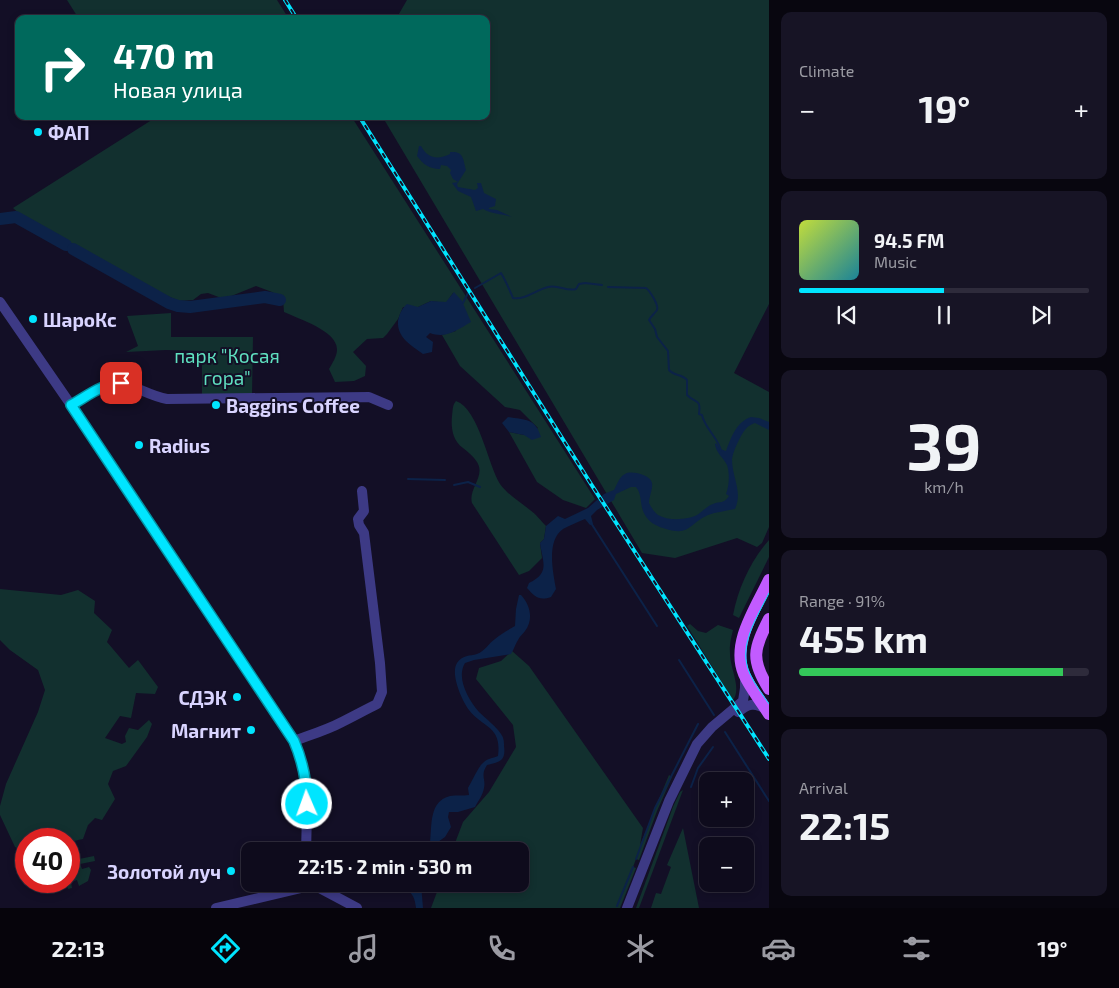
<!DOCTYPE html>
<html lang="en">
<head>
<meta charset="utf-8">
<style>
	:root { --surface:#0e0b1c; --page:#171425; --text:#f1f3f6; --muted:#9b9ba3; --line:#2e2b3b; --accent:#00e5ff }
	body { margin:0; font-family:"Exo 2",sans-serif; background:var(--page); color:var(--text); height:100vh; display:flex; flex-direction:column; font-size:19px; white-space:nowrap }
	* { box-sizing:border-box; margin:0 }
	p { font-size:16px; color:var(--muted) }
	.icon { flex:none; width:28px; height:28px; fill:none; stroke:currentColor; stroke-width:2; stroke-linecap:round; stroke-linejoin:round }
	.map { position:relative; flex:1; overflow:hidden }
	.panel { display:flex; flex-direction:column; gap:12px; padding:12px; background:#08060f; width:350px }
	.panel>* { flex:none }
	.hud { position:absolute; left:15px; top:15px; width:475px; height:105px; border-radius:10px; box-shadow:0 2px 8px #0003,0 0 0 1px var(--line); background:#00695c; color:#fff; overflow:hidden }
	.tools { position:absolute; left:699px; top:772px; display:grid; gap:10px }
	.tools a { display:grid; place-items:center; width:55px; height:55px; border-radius:10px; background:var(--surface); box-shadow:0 2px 8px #0003,0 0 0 1px var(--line); font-size:25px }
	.speed { position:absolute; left:15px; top:828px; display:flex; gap:10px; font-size:25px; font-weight:700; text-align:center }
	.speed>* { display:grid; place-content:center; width:65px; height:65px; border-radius:50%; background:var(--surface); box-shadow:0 2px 8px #0003,0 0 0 1px var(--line); line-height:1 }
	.speed .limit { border:8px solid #d22; background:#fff; color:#111 }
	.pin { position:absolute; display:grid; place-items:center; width:42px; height:42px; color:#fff; margin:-21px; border-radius:10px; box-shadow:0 2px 8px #0006 }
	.me { position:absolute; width:55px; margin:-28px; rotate:358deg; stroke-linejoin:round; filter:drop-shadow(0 0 4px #0008) }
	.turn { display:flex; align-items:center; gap:18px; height:105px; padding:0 15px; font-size:22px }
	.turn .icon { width:65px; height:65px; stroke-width:2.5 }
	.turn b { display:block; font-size:35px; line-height:42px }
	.big { font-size:38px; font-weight:700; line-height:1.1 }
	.panel .widget { flex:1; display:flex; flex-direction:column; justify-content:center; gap:8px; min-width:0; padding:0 18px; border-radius:10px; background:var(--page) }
	.panel .dial { align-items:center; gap:0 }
	.dial b { font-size:65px; line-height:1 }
	.song { display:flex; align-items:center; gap:15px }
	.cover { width:60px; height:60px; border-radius:8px; background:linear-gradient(135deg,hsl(70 70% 55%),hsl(190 70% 35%)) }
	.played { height:5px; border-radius:2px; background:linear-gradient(90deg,var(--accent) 50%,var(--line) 50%) }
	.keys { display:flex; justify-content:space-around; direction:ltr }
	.heat { display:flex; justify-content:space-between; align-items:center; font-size:28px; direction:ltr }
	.charge { height:8px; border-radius:4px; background:linear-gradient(90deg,#34c759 91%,var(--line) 0) }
	.trip { position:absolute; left:241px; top:842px; width:288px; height:50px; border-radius:10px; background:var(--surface); box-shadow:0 2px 8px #0003,0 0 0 1px var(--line); font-weight:700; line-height:50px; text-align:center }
	.tab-bar { display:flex; height:80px; justify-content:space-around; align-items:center; background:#06040b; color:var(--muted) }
	.tab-bar .icon { width:35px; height:35px }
	.tab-bar .current { color:var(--accent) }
	.tab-bar b { font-size:22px; color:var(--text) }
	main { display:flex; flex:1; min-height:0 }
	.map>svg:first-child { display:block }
	.green { fill:#12302f }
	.water { fill:#0c2248 }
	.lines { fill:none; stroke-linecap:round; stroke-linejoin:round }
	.stream { stroke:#0c2248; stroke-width:2 }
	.river { stroke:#0c2248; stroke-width:12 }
	.minor { stroke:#3d3a85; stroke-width:10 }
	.major { stroke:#c25bff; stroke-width:12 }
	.tram { stroke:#00e5ff; stroke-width:1 }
	.rail-casing { stroke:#00e5ff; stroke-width:4 }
	.rail { stroke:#130f26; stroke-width:2; stroke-dasharray:5.5; stroke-linecap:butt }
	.route-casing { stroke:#0095a6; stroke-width:12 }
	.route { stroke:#00e5ff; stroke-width:9 }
	.poi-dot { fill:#00e5ff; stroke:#130f26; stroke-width:2 }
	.labels { text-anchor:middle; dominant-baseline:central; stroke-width:4; stroke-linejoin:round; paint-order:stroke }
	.poi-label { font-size:19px; font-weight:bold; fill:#d9d4ff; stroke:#130f26; text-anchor:start }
	.park-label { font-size:19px; fill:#5fe0c0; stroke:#130f26 }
</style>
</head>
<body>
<main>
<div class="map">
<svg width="769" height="908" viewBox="0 0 769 908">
	<rect width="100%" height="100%" fill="#130f26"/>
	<g class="green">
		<path d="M67,0H277L289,19H79Z"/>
		<path d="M407,0H769V304L734,373L769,392V527L762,543L757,547L737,538L675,558L642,553L382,116H486V19H396Z"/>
		<path d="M158,116H351L595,499L586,508L563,500L537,482L509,432L524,435L538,428L520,410L505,407L460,366L442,335L456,331L453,293L446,303L431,301L418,307H403L398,319L387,334L383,338L367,339L353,352L366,366L365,376L354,381L335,382L329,369C332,364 337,356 337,350C338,331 299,319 284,312L283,299L272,292L256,286L224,299L208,293L201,294L193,300L179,301L156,291L22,216L13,208Z"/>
		<path d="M171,313V337H253L252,394H202V351L166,350L126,352L138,346L127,316Z"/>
		<path d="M456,401C479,409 488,465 500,484C508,495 520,502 530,510C536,514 541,521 546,526L544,539L540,543L542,558L529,571L519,575L472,503C468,489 486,476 477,462C473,456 468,452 463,448C452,440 451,427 452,416C453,410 452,406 456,401Z"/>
		<path d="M769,540V557L739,618L733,615C738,588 751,560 769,540Z"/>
		<path d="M0,589L61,595L78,590L95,601L94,613L112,630L107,642L129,668L138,660L158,687L155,694L136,693L131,718L120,716L105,738L122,744L126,742L125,736L129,728L138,730L149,720L152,724L147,737L126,766L113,771L108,784L115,799L102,820L95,818L88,825L83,839L69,842V839H26V852L15,847L0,815V806L6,784L38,712L45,690L38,670L10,650L0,640Z"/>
		<path d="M690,624L698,631L706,633L718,625L733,630C731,638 729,646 730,654C730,668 742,689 733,700L687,626Z"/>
		<path d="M512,651L529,666L643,828L640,845L669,775L672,777L657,811L639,860L636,859L633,867L636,868L620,908H431L440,884H520V851H452L463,822L489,792L516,747L513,725L476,679L479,668L501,661Z"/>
		<path d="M683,790L639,908H636L673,807L680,792Z"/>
		<path d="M683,828L699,908H651L656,893L661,894L671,867L667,865Z"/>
		<path d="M94,856L95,861L80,864L82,869L89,867L91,870L88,881L79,886L77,880L71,882L72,888L68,889L66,881H69V861Z"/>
	</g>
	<g class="water">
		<path d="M419,146H421C428,159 438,160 450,154V152C464,151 463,159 466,170L457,184L458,187L475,190L478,188L477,183H481L484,193L496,199L495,206L489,208V209L497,210L512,217C503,214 491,214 483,209L476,211L471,197L458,191L452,183L458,182L453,179L450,173L451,170L447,166L441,165L440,169C429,169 423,164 417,156Z"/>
		<path d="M454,292L462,301L471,322C457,330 446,339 430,333L426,337L433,342L432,352L423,354C411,345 397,338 398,321C399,315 402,308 407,304L418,307L431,301L446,302Z"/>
		<path d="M508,417C526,420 535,418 541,437L532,440L524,435L509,432L502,423Z"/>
		<path d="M751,417L759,418L769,422V430L755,423C746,426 743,432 739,440C736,446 733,452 732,459C732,478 743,491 735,509C726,511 716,512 708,515C687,525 690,537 663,528C656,526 649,522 645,515C639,505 643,496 636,487H631L616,494L614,500L597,510L591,516L593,524L590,525L585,519C578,522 570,525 563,529C546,541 553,572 556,589L551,597C539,601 535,597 527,588L529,583C550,573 543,563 540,543L544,539L546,526L558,516L565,519L588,508L604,494L614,490C617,485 619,477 625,474C631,470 651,475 652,483C653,489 649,497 649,503C651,507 654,512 658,515C668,521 687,520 697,515C702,512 707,506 713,504C720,501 724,504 729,496L726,494C729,487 730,473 727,465C723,457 716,453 715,444L716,443L720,449L726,451C731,438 736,422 751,417Z"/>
		<path d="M519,595H521C530,605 534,619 525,631C523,634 519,637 518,640C515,645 514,649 511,654L474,660L465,663C456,678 468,699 479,712C487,720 495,725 501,734C504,738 504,742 504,746C506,761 500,762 487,765C480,776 486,778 484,788C483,795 478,801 475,807L458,812H449L448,817L451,827L445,837L435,844L431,851H424L429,847L430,843C432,825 429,801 450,796C456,795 463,796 469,795L468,788C471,783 480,764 483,763C486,759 493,758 498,756C502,726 483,728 469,710C462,701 450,674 457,663C462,655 470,656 477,654C485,651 489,643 495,639C501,634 508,630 515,626L516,609Z"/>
		<path d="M406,884H421L423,908H416C415,899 413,893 405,888Z"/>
	</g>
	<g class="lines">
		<g class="stream">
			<path d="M608,287L646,288C650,291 659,305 657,310C655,313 651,316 649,320L655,329L657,337L668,351L669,370C674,376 682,374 687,380V395C696,404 701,398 699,414L702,415C705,429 718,437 721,451"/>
			<path d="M475,288L501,273C506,281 509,289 513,298C525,300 536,290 548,287C558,284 566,292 576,289L579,284L585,283L602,285"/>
			<path d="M463,303L468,293"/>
			<path d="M408,479L445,480"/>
			<path d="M454,485L468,482L480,487"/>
			<path d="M591,523L657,626"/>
			<path d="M679,660L714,715"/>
			<path d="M725,732L769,801"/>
			<path d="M691,787L698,768L713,747"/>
			<path d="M636,859L655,808L698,724"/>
			<path d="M617,906L633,867"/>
		</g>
		<g class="river">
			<path d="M0,219L16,217L66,245"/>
			<path d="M73,249L169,303L178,306L190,307L265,297L280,300"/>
		</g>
		<g class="minor">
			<path d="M0,302L71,405L294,741C310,778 307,812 306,851"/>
			<path d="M71,405C83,398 108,380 122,383C137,387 151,396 167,399L369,397L388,405"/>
			<path d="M738,712C748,704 754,702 766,709"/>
			<path d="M294,741C310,735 327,730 342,722C354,716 365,710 377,704L382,692L380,663L364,533L359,525L358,519L364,511L362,491"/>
			<path d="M314,885L357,908"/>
			<path d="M216,908L314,885"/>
			<path d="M627,908L669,801L697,744L712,727L743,701L745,688V677"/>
		</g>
		<g class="major">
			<path d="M769,580C756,608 731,643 744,674C750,688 761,701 769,714"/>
			<path d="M769,619C754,649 750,659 769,689"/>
		</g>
		<path class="tram" d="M769,593C757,618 737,646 750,674C755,685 763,695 769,704"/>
		<g class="rail-casing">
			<g id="rail">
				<path d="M285,0L297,19"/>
				<path d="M359,116L591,484L769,759"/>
			</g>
		</g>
		<use href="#rail" class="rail"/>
	</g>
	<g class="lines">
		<g class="route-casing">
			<path id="route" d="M121,383C103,383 86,397 71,405L294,741C303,762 307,781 307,804"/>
		</g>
		<use href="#route" class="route"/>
	</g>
	<g class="poi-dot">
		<circle cx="38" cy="132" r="5"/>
		<circle cx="33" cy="319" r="5"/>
		<circle cx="216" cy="405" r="5"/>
		<circle cx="139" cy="445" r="5"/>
		<circle cx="237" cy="697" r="5"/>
		<circle cx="251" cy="730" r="5"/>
		<circle cx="231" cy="871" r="5"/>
	</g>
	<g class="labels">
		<g class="poi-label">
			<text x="48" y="132">ФАП</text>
			<text x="43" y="319">ШароКс</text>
			<text x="226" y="405">Baggins Coffee</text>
			<text x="149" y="445">Radius</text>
			<text x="227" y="697" text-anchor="end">СДЭК</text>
			<text x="241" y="730" text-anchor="end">Магнит</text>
			<text x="221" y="871" text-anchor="end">Золотой луч</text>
		</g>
		<g class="park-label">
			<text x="227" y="355">парк "Косая<tspan x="227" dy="22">гора"</tspan></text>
		</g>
	</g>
</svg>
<div class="tools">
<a>+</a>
<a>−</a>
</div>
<div class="speed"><div class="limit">40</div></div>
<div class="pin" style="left:121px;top:383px;background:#d93025"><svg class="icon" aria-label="arrive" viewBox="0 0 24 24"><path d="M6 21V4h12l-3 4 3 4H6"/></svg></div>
<svg class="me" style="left:307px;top:804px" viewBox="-20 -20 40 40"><circle r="17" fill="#00e5ff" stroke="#fff" stroke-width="3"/><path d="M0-11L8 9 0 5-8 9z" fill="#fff"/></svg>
<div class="trip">22:15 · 2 min · 530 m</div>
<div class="hud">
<div class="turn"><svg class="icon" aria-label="right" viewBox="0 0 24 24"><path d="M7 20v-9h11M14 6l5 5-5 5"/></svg><div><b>470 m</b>Новая улица</div></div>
</div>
</div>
<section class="panel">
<div class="widget"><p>Climate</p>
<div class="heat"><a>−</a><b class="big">19°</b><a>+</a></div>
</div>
<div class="widget">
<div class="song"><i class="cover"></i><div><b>94.5 FM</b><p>Music</p></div></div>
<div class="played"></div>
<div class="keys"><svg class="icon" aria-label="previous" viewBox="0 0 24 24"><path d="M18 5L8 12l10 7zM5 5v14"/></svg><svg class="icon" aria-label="pause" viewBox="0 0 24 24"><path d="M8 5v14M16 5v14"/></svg><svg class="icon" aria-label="next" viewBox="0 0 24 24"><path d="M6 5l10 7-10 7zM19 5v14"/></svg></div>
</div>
<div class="widget dial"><b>39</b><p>km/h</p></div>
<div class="widget"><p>Range · 91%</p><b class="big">455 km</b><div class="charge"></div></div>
<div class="widget"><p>Arrival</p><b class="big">22:15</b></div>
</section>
</main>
<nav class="tab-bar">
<b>22:13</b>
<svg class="icon current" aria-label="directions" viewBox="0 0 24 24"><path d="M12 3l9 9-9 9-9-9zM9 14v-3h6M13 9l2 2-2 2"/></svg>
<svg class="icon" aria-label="music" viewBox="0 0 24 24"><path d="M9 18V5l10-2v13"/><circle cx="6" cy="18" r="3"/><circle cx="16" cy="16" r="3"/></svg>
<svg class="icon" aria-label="phone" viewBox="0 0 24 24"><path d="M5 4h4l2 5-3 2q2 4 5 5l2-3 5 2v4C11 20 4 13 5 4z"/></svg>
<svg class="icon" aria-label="climate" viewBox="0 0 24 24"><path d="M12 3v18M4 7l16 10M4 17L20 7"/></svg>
<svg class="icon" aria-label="car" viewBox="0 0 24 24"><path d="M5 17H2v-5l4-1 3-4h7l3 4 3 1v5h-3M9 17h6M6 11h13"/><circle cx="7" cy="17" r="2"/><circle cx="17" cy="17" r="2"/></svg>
<svg class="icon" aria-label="filters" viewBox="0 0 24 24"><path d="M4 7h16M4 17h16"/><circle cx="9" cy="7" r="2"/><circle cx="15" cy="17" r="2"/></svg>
<b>19°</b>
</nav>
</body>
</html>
